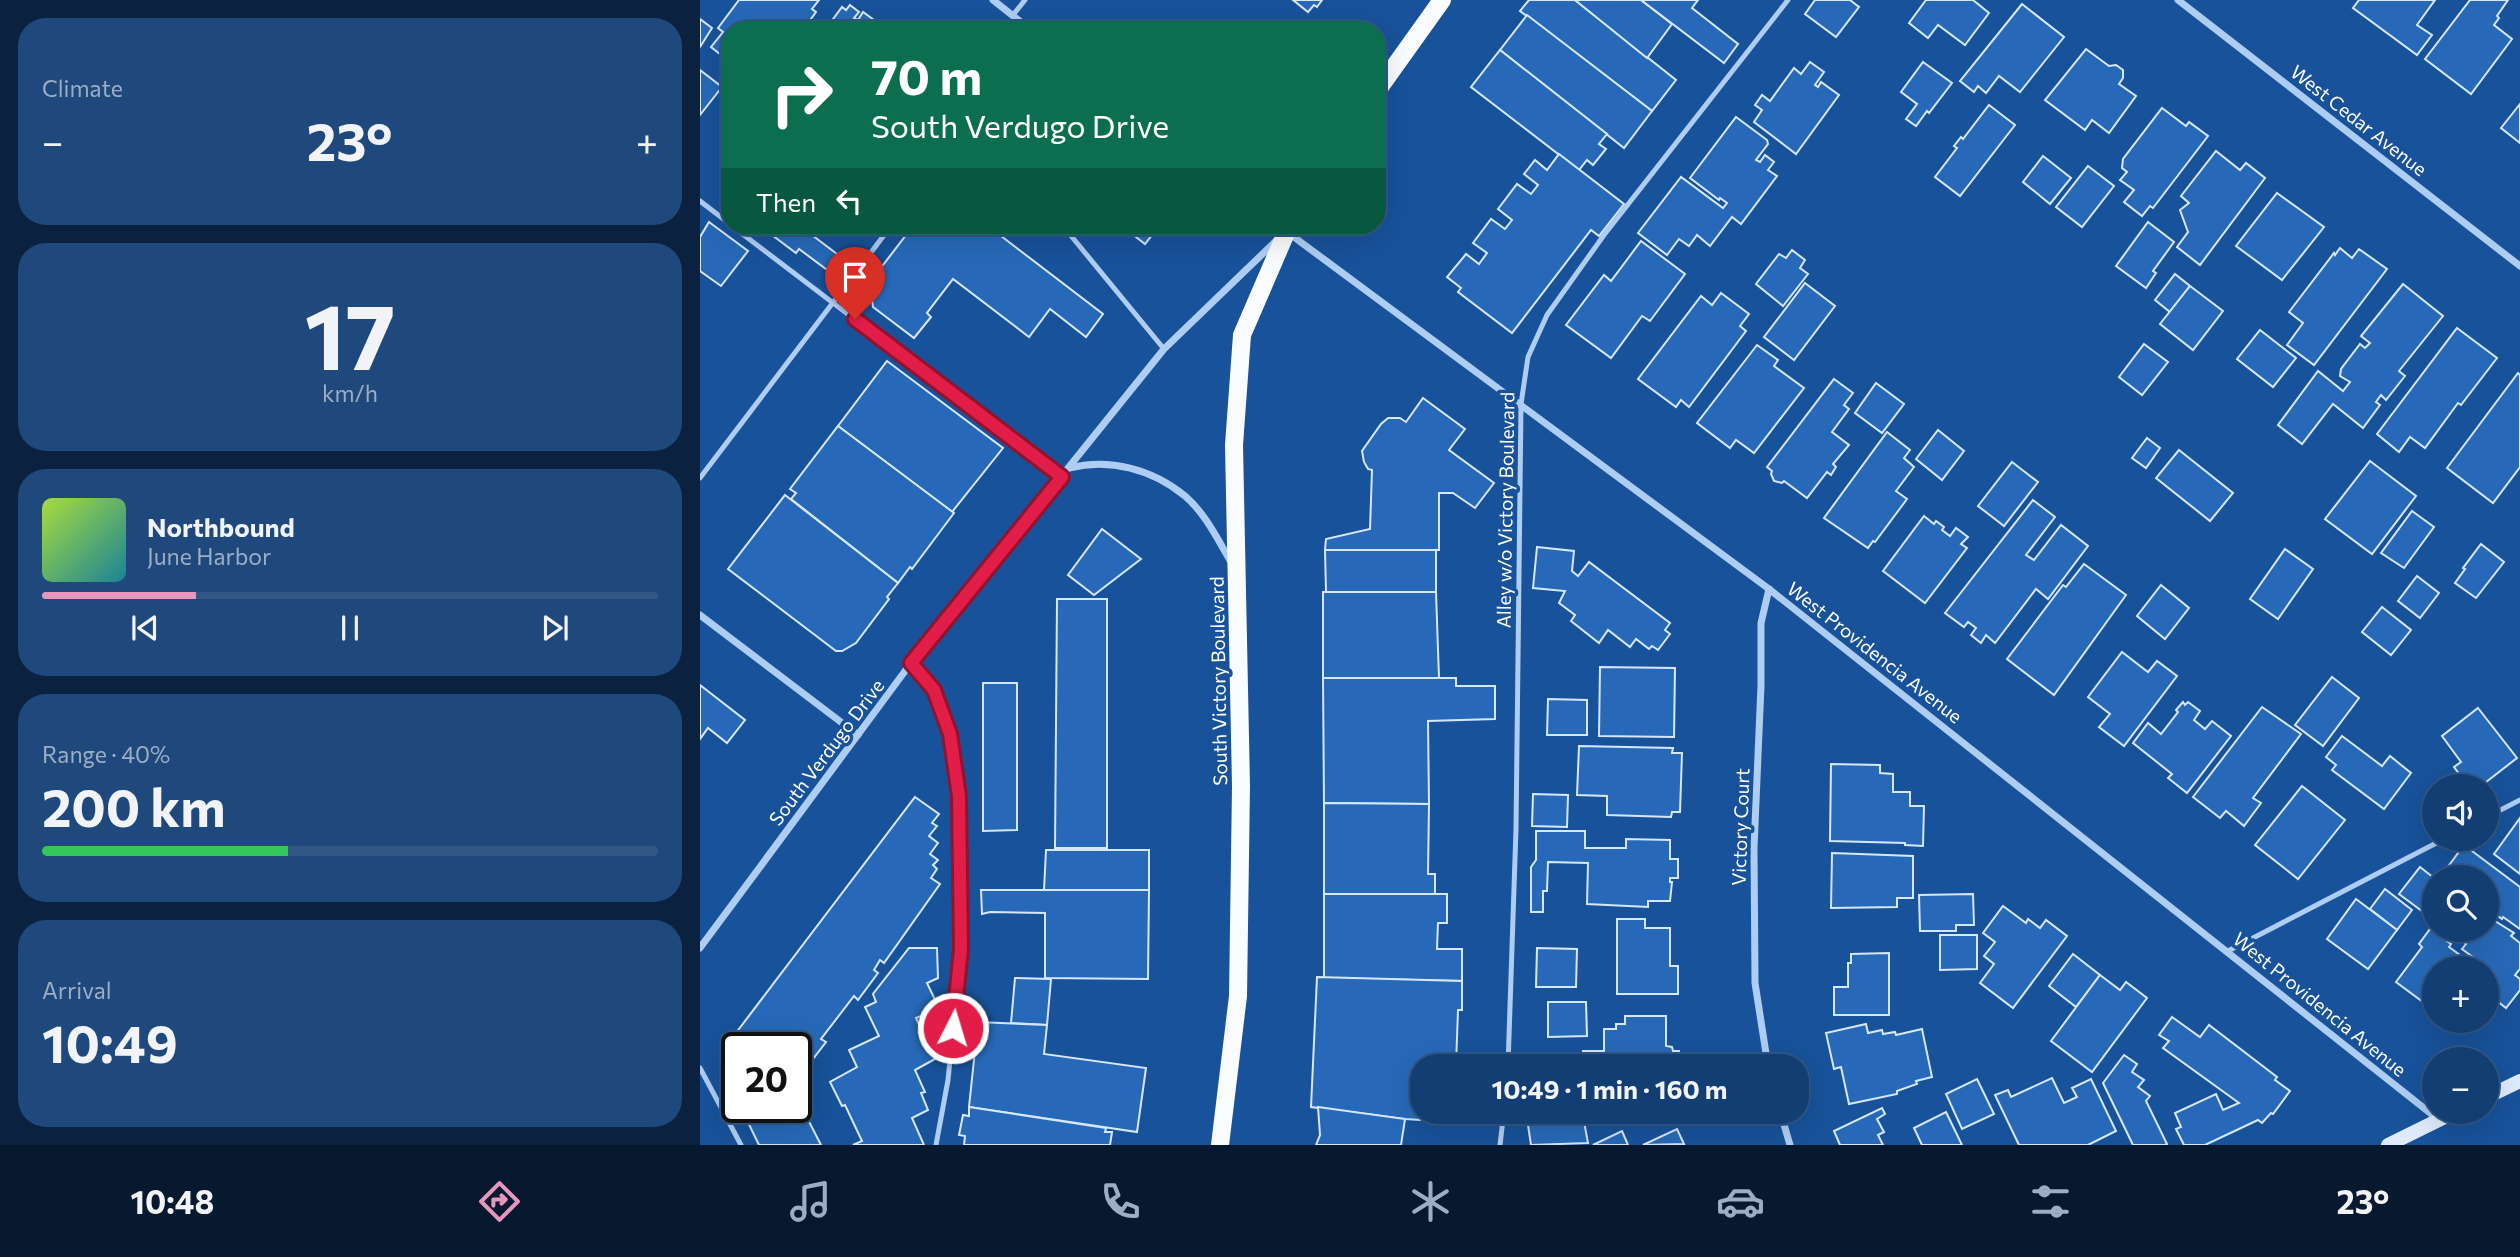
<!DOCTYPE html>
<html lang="en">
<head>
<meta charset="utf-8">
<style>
	:root { --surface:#123e74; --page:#1f497c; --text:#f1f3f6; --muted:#9caec5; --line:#315786; --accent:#e797bd }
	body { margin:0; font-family:Commissioner,sans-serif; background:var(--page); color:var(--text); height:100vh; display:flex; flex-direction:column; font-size:26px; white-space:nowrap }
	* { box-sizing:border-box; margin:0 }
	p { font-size:23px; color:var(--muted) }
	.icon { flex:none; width:38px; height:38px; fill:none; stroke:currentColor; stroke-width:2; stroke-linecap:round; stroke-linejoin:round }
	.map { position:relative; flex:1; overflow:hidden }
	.panel { display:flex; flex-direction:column; gap:18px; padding:18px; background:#0a2240; width:700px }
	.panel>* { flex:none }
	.guide { position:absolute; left:21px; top:21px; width:665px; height:214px; border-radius:28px; box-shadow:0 7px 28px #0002,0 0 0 2px var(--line); background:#0b6e4f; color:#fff; overflow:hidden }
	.tools { position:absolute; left:1722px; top:774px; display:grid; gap:14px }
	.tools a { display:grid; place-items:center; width:77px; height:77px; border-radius:50%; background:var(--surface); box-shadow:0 7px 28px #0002,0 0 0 2px var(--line); font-size:35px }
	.speed { position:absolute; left:21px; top:1032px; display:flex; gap:14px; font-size:35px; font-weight:700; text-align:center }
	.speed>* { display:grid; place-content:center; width:91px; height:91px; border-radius:50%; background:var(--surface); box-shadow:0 7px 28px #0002,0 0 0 2px var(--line); line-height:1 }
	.speed .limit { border:4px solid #111; border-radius:10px; background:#fff; color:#111 }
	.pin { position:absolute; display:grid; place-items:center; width:60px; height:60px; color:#fff; margin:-72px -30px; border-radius:50% 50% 50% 0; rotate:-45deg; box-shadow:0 0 7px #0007 }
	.pin .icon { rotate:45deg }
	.me { position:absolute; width:77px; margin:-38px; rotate:5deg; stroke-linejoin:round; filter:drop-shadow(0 0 5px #0008) }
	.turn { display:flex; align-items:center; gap:24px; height:147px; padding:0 35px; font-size:32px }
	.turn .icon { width:91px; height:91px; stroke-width:2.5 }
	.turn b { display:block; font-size:49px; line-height:60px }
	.then { display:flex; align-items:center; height:66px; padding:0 35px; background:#0003; gap:14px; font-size:26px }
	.big { font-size:52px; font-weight:700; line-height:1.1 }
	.panel .widget { flex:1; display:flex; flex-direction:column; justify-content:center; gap:10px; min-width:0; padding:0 24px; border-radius:28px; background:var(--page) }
	.panel .dial { align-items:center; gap:0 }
	.dial b { font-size:91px; line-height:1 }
	.song { display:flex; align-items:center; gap:21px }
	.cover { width:84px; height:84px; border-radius:10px; background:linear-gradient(135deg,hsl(80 70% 55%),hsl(190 70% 35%)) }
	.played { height:7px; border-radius:4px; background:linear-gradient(90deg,var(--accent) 25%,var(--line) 25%) }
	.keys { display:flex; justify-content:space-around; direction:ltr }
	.heat { display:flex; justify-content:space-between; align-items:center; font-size:38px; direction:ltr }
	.charge { height:10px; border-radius:5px; background:linear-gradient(90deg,#34c759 40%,var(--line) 0) }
	.trip { position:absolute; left:710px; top:1054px; width:399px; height:70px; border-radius:28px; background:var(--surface); box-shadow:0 7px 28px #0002,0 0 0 2px var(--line); font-weight:700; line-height:70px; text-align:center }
	.dock { display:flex; height:112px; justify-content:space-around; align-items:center; background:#07192e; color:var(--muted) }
	.dock .icon { width:49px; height:49px }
	.dock .selected { color:var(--accent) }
	.dock b { font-size:32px; color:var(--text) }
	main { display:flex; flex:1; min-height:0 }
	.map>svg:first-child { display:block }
	.building { fill:#2769b8; stroke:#d6e7fc; stroke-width:2 }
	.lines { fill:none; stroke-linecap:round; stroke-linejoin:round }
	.service { stroke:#aecdf2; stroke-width:5 }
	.minor { stroke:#aecdf2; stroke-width:7 }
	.secondary { stroke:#ddebfc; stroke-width:14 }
	.primary { stroke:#f9fbff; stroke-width:18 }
	.route-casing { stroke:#92132f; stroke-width:18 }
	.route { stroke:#e11d48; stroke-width:12 }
	.labels { text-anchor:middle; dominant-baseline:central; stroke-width:7; stroke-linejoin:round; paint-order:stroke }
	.street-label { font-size:19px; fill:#fff; stroke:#18529a }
</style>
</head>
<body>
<main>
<section class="panel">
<div class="widget"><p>Climate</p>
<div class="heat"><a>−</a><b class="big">23°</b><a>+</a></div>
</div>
<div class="widget dial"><b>17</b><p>km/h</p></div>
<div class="widget">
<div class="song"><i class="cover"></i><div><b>Northbound</b><p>June Harbor</p></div></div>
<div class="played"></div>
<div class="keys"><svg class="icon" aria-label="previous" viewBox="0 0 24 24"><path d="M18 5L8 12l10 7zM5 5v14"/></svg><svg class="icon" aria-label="pause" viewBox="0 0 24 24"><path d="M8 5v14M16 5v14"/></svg><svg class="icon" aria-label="next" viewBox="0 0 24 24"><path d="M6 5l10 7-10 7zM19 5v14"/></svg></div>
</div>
<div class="widget"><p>Range · 40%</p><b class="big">200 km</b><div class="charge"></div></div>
<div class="widget"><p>Arrival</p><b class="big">10:49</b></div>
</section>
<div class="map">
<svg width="1820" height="1145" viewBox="0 0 1820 1145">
	<rect width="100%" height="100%" fill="#18529a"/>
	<g class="building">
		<path d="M39,0H119L112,9L116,12L103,30H30V62L11,47L23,32L18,28Z"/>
		<path d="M593,0H622L617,7L614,5L608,12Z"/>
		<path d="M829,0H875L976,80L952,111L820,11Z"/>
		<path d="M875,0H941L972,24L947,58Z"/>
		<path d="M941,0H998L992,8L1038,44L1024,63Z"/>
		<path d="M1115,0H1150L1159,7L1136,37L1105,14Z"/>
		<path d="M1226,0H1273L1289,13L1265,45L1238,25L1228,38L1209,23Z"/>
		<path d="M1659,0H1735L1717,25L1732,35L1717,55L1653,8Z"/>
		<path d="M1770,0H1808L1797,16L1799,18L1794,25L1812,39L1771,94L1725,59Z"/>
		<path d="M1322,4L1364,37L1320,92L1299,76L1286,93L1278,86L1274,92L1260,81Z"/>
		<path d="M150,5L159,12L154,18L158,20L163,12L174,20L167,30H125L142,7L146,10Z"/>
		<path d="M827,15L952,111L924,148L800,50Z"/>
		<path d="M0,19L12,28L0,47Z"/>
		<path d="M1386,49L1409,66L1416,65L1423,70V78L1419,84L1436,96L1409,133L1392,120L1385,130L1345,100Z"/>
		<path d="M800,50L907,134L899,144L906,149L893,165L887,160L879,170L771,87Z"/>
		<path d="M1110,62L1124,72L1115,85L1118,87L1121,82L1139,95L1096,154L1054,122L1062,110L1055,105L1062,95L1070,101L1094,68L1101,74Z"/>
		<path d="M1223,62L1252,83L1229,113L1227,111L1216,126L1206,119L1217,104L1201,92Z"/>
		<path d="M0,70L22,87L0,115Z"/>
		<path d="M1820,104V143L1801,128Z"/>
		<path d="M1289,105L1315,125L1260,196L1235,177L1257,148L1254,146L1261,137L1263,139Z"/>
		<path d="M1462,108L1486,126L1489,122L1508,136L1453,208L1450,206L1442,216L1424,202L1434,190L1420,180L1427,172L1422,168L1423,159Z"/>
		<path d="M1036,117L1067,140L1068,144L1056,160L1060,162L1065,155L1074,162L1068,170L1077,176L1041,224L1032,217L1010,246L997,235L989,246L979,239L967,255L938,233L981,177L1023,208L1027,203L1020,198L1019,200L990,178Z"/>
		<path d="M1516,151L1540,170L1546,163L1565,178L1500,265L1477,247L1488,232L1480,210L1489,203L1481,196Z"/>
		<path d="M859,154L924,204L899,236L891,230L812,333L758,292L761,288L747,277L766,254L779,264L787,253L773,243L791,219L805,229L812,220L798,209L817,184L831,194L838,185L824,174L835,160L847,170Z"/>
		<path d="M1343,156L1371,178L1350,204L1323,182Z"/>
		<path d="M1388,166L1414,186L1382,227L1356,207Z"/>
		<path d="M1577,193L1624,227L1582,280L1536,246Z"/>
		<path d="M9,222L48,251L21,286L0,271V237Z"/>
		<path d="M1448,222L1474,242L1453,271L1456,273L1446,288L1416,266Z"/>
		<path d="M73,226H100L141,257L130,272L99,249L96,253L68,232Z"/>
		<path d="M213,226H288L403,314L386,337L350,309L329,337L253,279L227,313L231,317L214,338L173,307L170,282Z"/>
		<path d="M422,226H459L445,244Z"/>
		<path d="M941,241L985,274L950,321L942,316L911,358L866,325L904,275L911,281Z"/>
		<path d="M1640,248L1652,258L1659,249L1687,269L1614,365L1587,345L1603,323L1589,312L1634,253L1635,255Z"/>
		<path d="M1092,250L1105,260L1100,268L1108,274L1083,306L1056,284L1079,254L1086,258Z"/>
		<path d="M1475,274L1490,286L1470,312L1455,300Z"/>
		<path d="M1105,283L1135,306L1094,360L1064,337Z"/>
		<path d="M1703,284L1743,316L1699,371L1705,376L1686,400L1681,395L1676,402L1680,405L1663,428L1633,404L1602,444L1578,425L1618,371L1643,391L1650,382L1640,376L1641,369L1660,344L1665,348L1670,343L1661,336Z"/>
		<path d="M1490,286L1523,311L1493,350L1460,324Z"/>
		<path d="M1021,293L1049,314L1040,326L1046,331L989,407L981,400L976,407L938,379L1001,296L1012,305Z"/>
		<path d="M1757,328L1797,358L1761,405L1758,403L1725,448L1710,437L1699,452L1677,434Z"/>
		<path d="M1560,330L1596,358L1573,387L1537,359Z"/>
		<path d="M1444,344L1468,362L1442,395L1419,377Z"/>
		<path d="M1057,345L1078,360L1074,366L1104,388L1054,453L1036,440L1030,448L997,423Z"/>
		<path d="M187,361L303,448L252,512L138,426Z"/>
		<path d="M1818,373L1820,375V467L1793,503L1747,468Z"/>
		<path d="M1134,379L1153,393L1144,405L1149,409L1132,432L1149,445L1133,464L1136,467L1131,475L1127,472L1107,498L1084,481L1082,483L1074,481L1071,474L1072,471L1067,467Z"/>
		<path d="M1176,383L1204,404L1182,433L1155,413Z"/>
		<path d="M723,398L765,429L749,450L794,483L775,508L753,493H739V550H625L626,539L670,529L672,470L668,469L664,462L662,451L681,424L688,418H700L706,422Z"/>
		<path d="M138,426L254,513L212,569L210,567L198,583L91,499L96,493L90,489Z"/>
		<path d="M1238,430L1264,451L1242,480L1216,459Z"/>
		<path d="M1187,432L1210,450L1204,458L1214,467L1196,491L1207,499L1175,542L1173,541L1168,548L1124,518Z"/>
		<path d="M1447,438L1460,448L1446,468L1432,458Z"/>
		<path d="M1479,450L1533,493L1510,521L1456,478Z"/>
		<path d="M1670,461L1716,496L1672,554L1625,519Z"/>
		<path d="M1312,462L1338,482L1304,526L1278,506Z"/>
		<path d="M85,495L198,583L187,597L189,599L156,643L142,651H136L28,569Z"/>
		<path d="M1333,500L1355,517L1326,555L1334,560L1361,525L1388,546L1348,599L1336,589L1295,643L1286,635L1281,643L1271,635L1276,628L1268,622L1264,627L1245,613Z"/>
		<path d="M1712,511L1734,527L1704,568L1681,553Z"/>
		<path d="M1224,516L1234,524L1236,521L1244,527L1242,530L1250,536L1256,528L1268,537L1261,544L1267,548L1225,603L1183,571Z"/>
		<path d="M402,529L441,559L394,595L368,575Z"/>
		<path d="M1781,544L1804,562L1776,598L1755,583L1765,569L1763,568Z"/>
		<path d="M837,547L874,551L872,571L878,576L889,562L970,623L965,630L970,634L958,650L952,646L949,649L936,639L930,647L908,630L899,643L871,621L875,615L859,603L865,591L833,588Z"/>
		<path d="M1585,549L1613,569L1578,619L1550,599Z"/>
		<path d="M625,550H736V592H626Z"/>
		<path d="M1384,564L1426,595L1354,695L1307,659L1363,585L1366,587Z"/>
		<path d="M1717,576L1739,593L1720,618L1698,601Z"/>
		<path d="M1461,585L1489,608L1465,639L1437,616Z"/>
		<path d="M623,592H736L739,678H623Z"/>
		<path d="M357,599H407V848H355Z"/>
		<path d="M1682,607L1711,630L1691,655L1662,632Z"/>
		<path d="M1422,652L1448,672L1457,661L1477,676L1424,746L1399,727L1410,714L1388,697Z"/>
		<path d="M900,667L975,668L974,737L899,736Z"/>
		<path d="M1632,677L1659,698L1623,746L1595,725Z"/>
		<path d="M623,678H756V686H795V719L728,721L729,804L624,803Z"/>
		<path d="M283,683H317V830L283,831Z"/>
		<path d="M0,685L45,720L27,743L8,728L0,739Z"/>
		<path d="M848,699L887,700V735H847Z"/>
		<path d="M1483,702L1485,705L1488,702L1500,711L1494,720L1505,729L1512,721L1531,736L1487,793L1468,778L1472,774L1433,743L1448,723L1461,734L1478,712L1476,710Z"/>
		<path d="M1562,707L1601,734L1553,798L1561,803L1544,826L1526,811L1520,818L1493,797Z"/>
		<path d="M1778,708L1817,758L1781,786H1768L1754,767L1761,762L1742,736Z"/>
		<path d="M1642,736L1682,766L1690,756L1711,773L1684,809L1632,770L1636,765L1626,757Z"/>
		<path d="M879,746L973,748L972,753H982L980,812H972L971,817L907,815V796L877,795Z"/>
		<path d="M1131,764L1180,765V773L1193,774V792H1210V806H1224L1223,846L1205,845V843L1130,841Z"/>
		<path d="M1602,786L1645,820L1598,879L1555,845Z"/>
		<path d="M833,794L868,795L867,827L832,826Z"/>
		<path d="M215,797L239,814L232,823L237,826L229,836L238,843L230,854L238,860L233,865L237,869L231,878L240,884L184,963L180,960L174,970L178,973L158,1000L154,996L121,1039L126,1042L96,1081V1048H37V1099L21,1067L27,1059L20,1054Z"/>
		<path d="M624,803L729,804L728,874H735V894H624Z"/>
		<path d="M1820,818V874L1794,854Z"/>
		<path d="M836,831H885V848H926V839L970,840V859H978V878H970V882H972L970,901H948V907L887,904L888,863L848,862L847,891H843V912H831V867L836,860Z"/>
		<path d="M1764,845L1820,887V929L1803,917L1802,919L1795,914L1797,912L1787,904V877H1750L1744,872Z"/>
		<path d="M346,850H449V890H344Z"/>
		<path d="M1132,853L1213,856V898H1197V907L1131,908Z"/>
		<path d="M1720,867L1734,878V920L1699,894Z"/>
		<path d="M1685,889L1712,910L1697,930L1670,909Z"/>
		<path d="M281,890H449L448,979L345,978V913L290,912L282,914Z"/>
		<path d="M624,894H747V923H738L737,949H762V981L624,978Z"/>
		<path d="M1273,894L1274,925H1256V931H1220L1219,895Z"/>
		<path d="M1656,899L1697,930L1668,969L1627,939Z"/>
		<path d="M1303,906L1326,923L1328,919L1340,928L1346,920L1367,936L1313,1008L1280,983L1294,964L1284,956L1295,942L1283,933Z"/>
		<path d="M1787,916L1814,933L1811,936L1820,943V969L1815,975L1820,979V990L1806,1008L1787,993V981L1793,972L1762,949L1766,944L1747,929H1787Z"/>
		<path d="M917,919H945V928H970V966H978V994H917Z"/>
		<path d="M1730,929L1751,944L1749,947L1778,968H1734V995L1727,1005L1696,982L1722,947L1719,944Z"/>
		<path d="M1240,935H1277V969L1240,970Z"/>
		<path d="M209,948H237L238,978L227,983L239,1008L216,1018L235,1059L215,1070L225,1092L221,1093L228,1110L212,1118L224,1145H153L162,1141L145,1105L142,1106L130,1082L157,1067L149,1050L179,1036L165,1007L176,1002L173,994Z"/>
		<path d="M837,948L877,949L876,987H836Z"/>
		<path d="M1189,953V1015H1134V987H1148V963H1151V954Z"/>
		<path d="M1373,954L1400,975L1376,1007L1349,986Z"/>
		<path d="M1400,975L1420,990L1426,982L1447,998L1392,1072L1351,1041Z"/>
		<path d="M617,977L762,981V1010H758L756,1066H723V1111H754V1122L705,1119L611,1107Z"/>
		<path d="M315,978L351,979L347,1025L311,1023Z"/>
		<path d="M848,1002H886L887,1036L848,1037Z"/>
		<path d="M925,1016H966V1046L972,1047L973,1051H979L980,1066H883V1051H904V1029H916V1024H925Z"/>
		<path d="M1472,1017L1500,1037L1509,1025L1577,1077L1575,1080L1590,1091L1573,1114L1571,1113L1562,1123L1558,1120L1505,1145H1484L1476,1129L1481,1127L1475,1113L1516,1094L1523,1110L1539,1103L1463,1048L1469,1041L1459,1035Z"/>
		<path d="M278,1022L347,1025L344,1054L446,1068L437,1132L269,1107Z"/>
		<path d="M1166,1024L1168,1033L1182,1030L1183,1034L1195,1032L1196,1035L1222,1029L1232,1077L1216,1081L1217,1084L1197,1091V1094L1149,1104L1141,1067L1134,1069L1126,1033Z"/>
		<path d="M1424,1055L1437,1064L1432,1072L1444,1080L1438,1087L1450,1096L1446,1101L1467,1144L1465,1145H1433L1403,1083Z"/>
		<path d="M1352,1078L1364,1103L1377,1097L1372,1088L1391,1079L1416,1131L1388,1145H1319L1295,1095L1308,1090L1311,1097Z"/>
		<path d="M1277,1079L1294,1114L1262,1129L1246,1094Z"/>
		<path d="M99,1102L121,1145H59L41,1108H96V1103Z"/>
		<path d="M269,1107L406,1128L405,1132H412L410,1145H264L265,1136L259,1135L263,1115L269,1116Z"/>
		<path d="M618,1107L705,1119L701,1145H616L620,1135Z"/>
		<path d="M1182,1108L1185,1114L1177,1119L1184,1132L1178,1135L1183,1145H1140L1134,1131Z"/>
		<path d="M1246,1112L1262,1145H1222L1214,1128Z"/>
		<path d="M883,1116L888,1143L831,1145L828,1125Z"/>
		<path d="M977,1129L984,1144L943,1145Z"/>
		<path d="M922,1131L928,1145H893Z"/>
	</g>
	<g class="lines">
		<g class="service">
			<path d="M313,15L325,0"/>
			<path d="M0,201L30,224"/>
			<path d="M32,226L362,477"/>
			<path d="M363,226L464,349"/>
			<path d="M0,478L191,226"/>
			<path d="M211,663L234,690L250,734L259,796L261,949L248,1080L236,1145"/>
			<path d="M1787,817L1820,800"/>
			<path d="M1528,951L1746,838"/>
			<path d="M808,1066L816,829L821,404L828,357L847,315L904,235L1088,0"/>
			<path d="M0,1068L41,1145"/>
			<path d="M800,1145L804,1111"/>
		</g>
		<g class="minor">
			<path d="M293,0L331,30"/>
			<path d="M1478,0L1820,266"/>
			<path d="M579,226L1069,589L1739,1120"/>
			<path d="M369,468C410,458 452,469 485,496C505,513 518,540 531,562"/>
			<path d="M0,615L158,735"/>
			<path d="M0,948L211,663L464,349L578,239"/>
			<path d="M1068,1066L1055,983L1054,848L1061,686V623L1069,589"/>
			<path d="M1080,1111L1090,1145"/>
		</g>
		<g class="secondary">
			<path d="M1787,1097L1820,1081"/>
			<path d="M1688,1145L1757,1111"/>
		</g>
		<g class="primary">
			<path d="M677,91L742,0"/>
			<path d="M520,1145L538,996L541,786L534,445L542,335L589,226"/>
		</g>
	</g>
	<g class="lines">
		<g class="route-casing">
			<path id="route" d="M155,319L362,477L211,663L234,690L250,734L259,796L261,949L253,1028"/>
		</g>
		<use href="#route" class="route"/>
	</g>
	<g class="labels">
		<g class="street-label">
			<text transform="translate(1659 120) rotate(38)">West Cedar Avenue</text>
			<text transform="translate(805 510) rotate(-89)">Alley w/o Victory Boulevard</text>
			<text transform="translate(1175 652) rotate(38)">West Providencia Avenue</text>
			<text transform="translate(518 681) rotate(-91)">South Victory Boulevard</text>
			<text transform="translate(126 752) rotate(-53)">South Verdugo Drive</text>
			<text transform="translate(1040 827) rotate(-88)">Victory Court</text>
			<text transform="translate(1620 1004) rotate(39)">West Providencia Avenue</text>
		</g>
	</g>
</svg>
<div class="tools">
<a><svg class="icon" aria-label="sound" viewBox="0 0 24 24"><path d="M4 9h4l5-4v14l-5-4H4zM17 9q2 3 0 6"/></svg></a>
<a><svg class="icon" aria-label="search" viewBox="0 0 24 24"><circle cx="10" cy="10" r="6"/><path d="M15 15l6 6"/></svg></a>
<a>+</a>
<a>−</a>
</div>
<div class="speed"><div class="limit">20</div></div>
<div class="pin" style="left:155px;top:319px;background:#d93025"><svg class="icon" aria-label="arrive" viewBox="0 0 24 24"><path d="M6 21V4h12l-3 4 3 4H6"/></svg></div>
<svg class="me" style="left:253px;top:1028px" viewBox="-20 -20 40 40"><circle r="17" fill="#e11d48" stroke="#fff" stroke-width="3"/><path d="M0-11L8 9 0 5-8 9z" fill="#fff"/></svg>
<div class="trip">10:49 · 1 min · 160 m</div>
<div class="guide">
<div class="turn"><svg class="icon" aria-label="right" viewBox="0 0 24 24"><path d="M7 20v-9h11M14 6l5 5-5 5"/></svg><div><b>70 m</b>South Verdugo Drive</div></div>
<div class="then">Then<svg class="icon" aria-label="left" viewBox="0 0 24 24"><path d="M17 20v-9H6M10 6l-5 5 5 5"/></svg></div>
</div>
</div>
</main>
<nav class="dock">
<b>10:48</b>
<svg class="icon selected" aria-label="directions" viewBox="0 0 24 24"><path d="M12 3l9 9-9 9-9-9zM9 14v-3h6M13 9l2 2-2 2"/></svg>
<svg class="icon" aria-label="music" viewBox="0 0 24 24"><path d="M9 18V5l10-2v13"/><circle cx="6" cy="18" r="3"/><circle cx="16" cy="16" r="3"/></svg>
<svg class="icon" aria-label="phone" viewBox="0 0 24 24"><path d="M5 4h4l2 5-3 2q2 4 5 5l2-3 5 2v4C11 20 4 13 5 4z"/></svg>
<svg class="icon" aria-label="climate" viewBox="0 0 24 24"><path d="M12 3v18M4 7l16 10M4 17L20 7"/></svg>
<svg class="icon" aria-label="car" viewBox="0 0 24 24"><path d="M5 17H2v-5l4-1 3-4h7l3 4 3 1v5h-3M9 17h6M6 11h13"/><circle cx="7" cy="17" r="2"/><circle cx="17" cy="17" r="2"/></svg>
<svg class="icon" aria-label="filters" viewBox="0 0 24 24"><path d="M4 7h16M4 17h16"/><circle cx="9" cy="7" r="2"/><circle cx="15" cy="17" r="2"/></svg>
<b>23°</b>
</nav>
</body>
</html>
